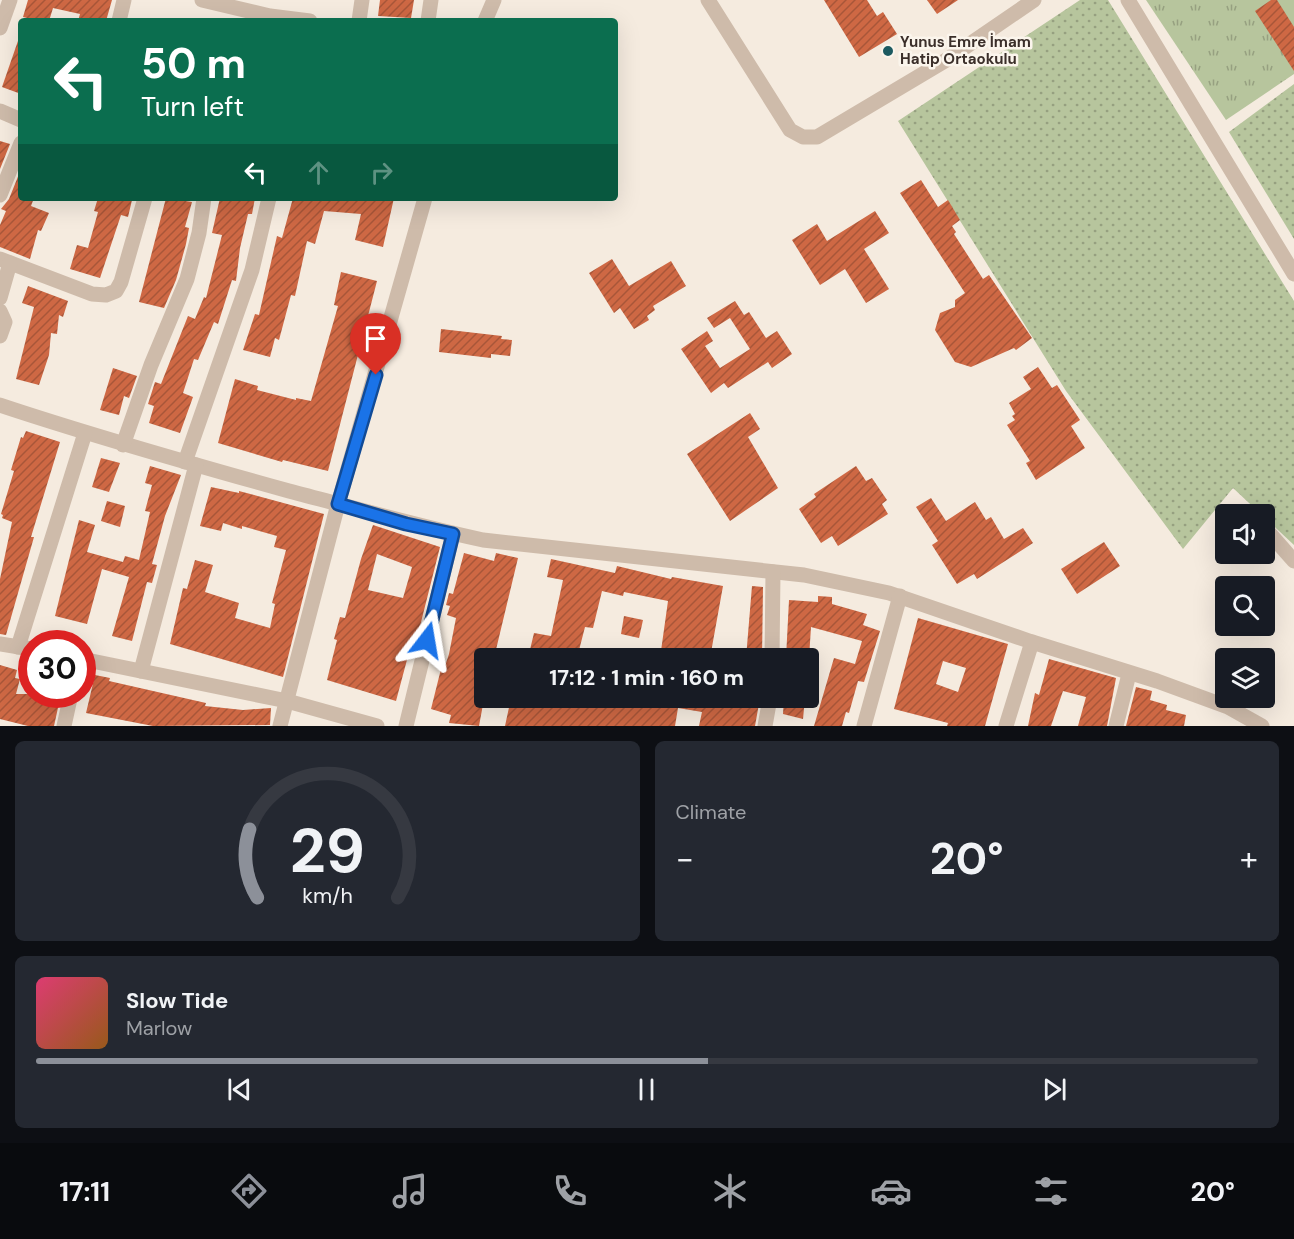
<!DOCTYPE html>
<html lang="en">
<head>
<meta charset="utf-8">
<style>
	:root { --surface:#171b24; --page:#242831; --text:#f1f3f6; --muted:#9ea1a6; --line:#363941; --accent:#8c9099 }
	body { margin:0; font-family:"DM Sans",sans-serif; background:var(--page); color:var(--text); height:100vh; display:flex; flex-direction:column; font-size:22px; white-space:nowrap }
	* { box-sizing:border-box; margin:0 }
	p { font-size:20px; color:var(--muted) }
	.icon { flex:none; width:33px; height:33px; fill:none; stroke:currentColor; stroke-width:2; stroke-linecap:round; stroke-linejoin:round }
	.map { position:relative; height:726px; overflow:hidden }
	.sheet { display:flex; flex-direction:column; gap:15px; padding:15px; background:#0d0f14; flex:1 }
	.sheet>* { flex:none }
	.hud { position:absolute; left:18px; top:18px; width:600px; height:183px; border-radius:6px; box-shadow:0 6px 24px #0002; background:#0b6e4f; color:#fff; overflow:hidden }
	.tools { position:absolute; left:1215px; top:504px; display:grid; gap:12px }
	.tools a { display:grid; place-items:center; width:60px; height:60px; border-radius:6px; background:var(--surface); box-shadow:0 6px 24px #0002; font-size:30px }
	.speed { position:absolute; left:18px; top:630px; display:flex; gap:12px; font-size:30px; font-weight:700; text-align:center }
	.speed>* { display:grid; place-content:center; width:78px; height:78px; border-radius:50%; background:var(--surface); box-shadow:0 6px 24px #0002; line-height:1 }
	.speed .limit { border:9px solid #d22; background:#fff; color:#111 }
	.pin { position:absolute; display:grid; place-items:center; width:51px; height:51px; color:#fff; margin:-62px -26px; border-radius:50% 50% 50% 0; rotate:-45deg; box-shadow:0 0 6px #0007 }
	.pin .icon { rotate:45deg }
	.me { position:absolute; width:66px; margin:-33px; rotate:14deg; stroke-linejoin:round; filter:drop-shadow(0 0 4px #0008) }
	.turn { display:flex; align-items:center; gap:21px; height:126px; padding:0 24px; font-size:27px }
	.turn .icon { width:78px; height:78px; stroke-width:2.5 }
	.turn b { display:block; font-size:42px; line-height:51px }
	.lanes { display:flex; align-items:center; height:57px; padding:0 24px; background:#0003; justify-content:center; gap:30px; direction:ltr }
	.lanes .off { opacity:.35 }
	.big { font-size:45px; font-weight:700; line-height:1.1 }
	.sheet .card { flex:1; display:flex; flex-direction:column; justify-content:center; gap:9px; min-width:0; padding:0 21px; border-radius:9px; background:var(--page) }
	.sheet .dial { align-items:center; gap:0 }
	.dial svg { height:156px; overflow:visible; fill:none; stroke:var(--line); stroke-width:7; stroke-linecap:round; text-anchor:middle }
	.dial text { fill:var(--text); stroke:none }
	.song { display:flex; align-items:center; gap:18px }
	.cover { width:72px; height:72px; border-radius:9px; background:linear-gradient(135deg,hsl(340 70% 55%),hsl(30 70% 35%)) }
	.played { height:6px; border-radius:3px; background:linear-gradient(90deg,var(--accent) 55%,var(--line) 55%) }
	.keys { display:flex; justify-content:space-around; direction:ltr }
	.heat { display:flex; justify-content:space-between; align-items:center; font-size:33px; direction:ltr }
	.sheet .tiles { flex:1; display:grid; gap:15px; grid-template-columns:1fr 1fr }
	.card:last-child { grid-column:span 2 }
	.trip { position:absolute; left:474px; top:648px; width:345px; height:60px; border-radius:6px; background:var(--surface); box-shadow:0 6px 24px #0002; font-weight:700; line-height:60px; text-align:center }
	.tabs { display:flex; height:96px; justify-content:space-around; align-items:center; background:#090b0e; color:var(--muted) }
	.tabs .icon { width:42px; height:42px }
	.tabs .on { color:var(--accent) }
	.tabs b { font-size:27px; color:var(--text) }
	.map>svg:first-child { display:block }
	.grass { fill:url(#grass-tufts) }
	.park { fill:url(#park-dots) }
	.building { fill:url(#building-hatch); fill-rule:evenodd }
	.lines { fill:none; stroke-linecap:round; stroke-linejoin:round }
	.minor { stroke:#cebbaa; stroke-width:15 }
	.route-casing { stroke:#114b97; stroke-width:15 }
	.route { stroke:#1a73e8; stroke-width:10 }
	.poi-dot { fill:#1c5a60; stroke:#fbf5ec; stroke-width:2 }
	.labels { text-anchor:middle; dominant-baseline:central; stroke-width:5; stroke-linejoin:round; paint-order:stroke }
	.poi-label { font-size:15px; font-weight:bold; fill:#3b2f2a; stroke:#fbf5ec; text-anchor:start }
</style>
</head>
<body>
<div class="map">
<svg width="1294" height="726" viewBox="0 0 1294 726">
	<defs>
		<pattern id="grass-tufts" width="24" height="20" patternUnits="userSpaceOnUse" patternTransform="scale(1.5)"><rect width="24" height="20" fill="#b7c59d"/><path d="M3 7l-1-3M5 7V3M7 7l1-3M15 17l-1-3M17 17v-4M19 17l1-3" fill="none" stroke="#96a080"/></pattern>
		<pattern id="park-dots" width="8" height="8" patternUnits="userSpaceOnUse" patternTransform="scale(1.5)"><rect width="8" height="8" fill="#b7c59d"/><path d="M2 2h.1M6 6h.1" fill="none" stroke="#96a080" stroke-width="1.8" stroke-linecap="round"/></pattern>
		<pattern id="building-hatch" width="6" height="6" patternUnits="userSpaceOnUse" patternTransform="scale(1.5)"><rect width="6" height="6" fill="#ce6844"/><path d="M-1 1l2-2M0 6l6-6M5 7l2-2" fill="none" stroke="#a85639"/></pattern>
	</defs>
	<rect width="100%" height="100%" fill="#f5ebdf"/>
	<path class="grass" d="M1146,0H1294V74L1226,120Z"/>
	<g class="park">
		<path d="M1080,0H1108L1294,301V545L1233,488L1183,549L1066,391L898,121Z"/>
		<path d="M1294,84V239L1229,132Z"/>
	</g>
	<g class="building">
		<path d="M28,0H112L106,21H78L80,14L53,8L49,21H39L23,17Z"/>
		<path d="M380,0H414L411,18L378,16Z"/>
		<path d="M824,0H867L877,16L883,12L897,34L859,57Z"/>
		<path d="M927,0H958L937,14Z"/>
		<path d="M1271,0H1277L1294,27V71L1255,11Z"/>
		<path d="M19,38L21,39V94L2,87Z"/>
		<path d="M0,141L10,144L0,169Z"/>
		<path d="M21,169V198H34L31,206L49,213L41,231L38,230L30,259L0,247V225L6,211L1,209L9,199Z"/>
		<path d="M921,180L938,207L948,200L960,220L952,226L956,232L954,234L983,279L989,275L1032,338L1016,350L1014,348L971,367L955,362L935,330L940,313L955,307V300L965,293L900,193Z"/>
		<path d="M98,198L132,200L128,217L121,215L100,278L70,269L77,245L88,248L98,212L94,211Z"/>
		<path d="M166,198L192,202L185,227L189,228L186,244L176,280L164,308L139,302Z"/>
		<path d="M220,198H255L252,214H248L240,248L236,281L232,280L218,324L214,322L198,360L194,359L183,393L193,397L180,433L149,423L154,406L148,404L155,382L161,384L188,316L195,319L204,297L206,298L222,235L212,233Z"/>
		<path d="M293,198H394L383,247L355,240L361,214L324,211L315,244L307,241L295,296L291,295L279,340L275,338L270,357L243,350L255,314L259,315L277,236L282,238Z"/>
		<path d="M875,211L889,233L864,249L889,289L866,303L845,269L820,285L792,240L817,224L827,241Z"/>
		<path d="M612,259L629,286L671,261L686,286L653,306L655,310L647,316L649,320L634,329L620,308L614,313L589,273Z"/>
		<path d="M341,272L377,281L328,471L283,460L282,462L218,443L235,379L258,386L257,390L296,400V398L311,401L338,306L334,305Z"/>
		<path d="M28,286L68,301L63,317L59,315L57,334L51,333L49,355L39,385L16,379L34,307L22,303Z"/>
		<path d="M735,301L744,315L749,312L766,338L777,331L792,354L772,368L768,362L728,388L724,383L711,393L681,349L707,331L713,341L705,346L720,368L750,349L730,318L714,328L707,318Z"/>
		<path d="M441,329L502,336L501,339L512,340L510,356L491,354V358L439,352Z"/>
		<path d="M1038,367L1052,388L1057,385L1080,420L1071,426L1085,448L1036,480L1026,463L1030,461L1007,425L1015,420L1012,416L1015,414L1009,403L1031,389L1023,377Z"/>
		<path d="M113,368L137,376L129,398L124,396L119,415L100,410Z"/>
		<path d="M750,413L760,429L748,437L778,488L730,521L687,454Z"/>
		<path d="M26,431L60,442L31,537H34L6,635L0,634V579L12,522L2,518L3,515L1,514L14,471L11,470L21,437L23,438Z"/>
		<path d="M101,458L120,463L109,492L92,487Z"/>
		<path d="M150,466L181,475L165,516L152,564L157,565L152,583L147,582L132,641L112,636L129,577L102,569L87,624L55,616L79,520L95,525L87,552L123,562L125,556L139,560L150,512L145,511L152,485L145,483Z"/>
		<path d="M856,466L866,481L872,478L887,500L882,504L888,514L838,546L832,536L821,543L799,509L816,497L814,494Z"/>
		<path d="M211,487L239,493V491L324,514L283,677L170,644L183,588L187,589L195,560L213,565L205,592L239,603L235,618L270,628L275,604L272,603L286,550L274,547L277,536L242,526V529L223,523L221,531L200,526Z"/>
		<path d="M931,498L946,521L975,502L986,520L991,517L1004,539L1023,528L1033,543L977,579L974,574L957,584L932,545L938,541L916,507Z"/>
		<path d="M107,501L125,506L120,527L101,521Z"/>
		<path d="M373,525L440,547L416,642L412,641L396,701L327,680L337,640L334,639L340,617L345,618L361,559ZM377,554L412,567L403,598L368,590Z"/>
		<path d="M1104,542L1120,566L1077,594L1061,569Z"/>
		<path d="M464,553L494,561L496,553L518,558L494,658H484V699L479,726L449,723L451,715L431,709L441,669H444L449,654L456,618L447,615L450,606L446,605L449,593L453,594Z"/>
		<path d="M551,559L615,573L617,566L671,579L672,577L723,586L710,658H660L668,601L624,592L623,596L602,591L593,628L585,627L577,658H528L534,633L551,636L563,580L547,577Z"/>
		<path d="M752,586L763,587L762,658H746Z"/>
		<path d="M818,596L832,597V604L867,614L863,625L880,631L864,682L858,681L849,713L846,712L842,726H814L834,658L855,664L862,641L811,627L809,658H786L789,600L818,602Z"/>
		<path d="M624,616L643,620L639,638L621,634Z"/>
		<path d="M918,618L1008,644L985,726H947L948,723L894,709ZM943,661L966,668L958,692L936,684Z"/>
		<path d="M1049,659L1116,678L1107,726H1078L1086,697L1063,691L1051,726H1028L1035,693L1039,695Z"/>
		<path d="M0,665L17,670L15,678L20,679L16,694H61L54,726H28L0,719Z"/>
		<path d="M95,675L110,678L109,681L206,703L205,706L243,710L271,708L270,725L153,726L86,713Z"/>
		<path d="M1136,687L1152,691L1150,700L1167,705L1166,710L1186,715L1184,726H1126Z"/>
		<path d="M511,698H609L645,706L646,698H760L755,726H699L702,712L678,708L675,726H505Z"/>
		<path d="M784,698H805L803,719L783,714Z"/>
	</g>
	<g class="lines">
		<g class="minor">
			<path d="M202,0L270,16L310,21"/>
			<path d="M708,0L790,130L803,137H817L948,59L1034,0"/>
			<path d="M1128,0L1294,274"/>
			<path d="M119,21L124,0"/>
			<path d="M359,21L362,0"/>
			<path d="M428,21L431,0"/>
			<path d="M485,21L494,0"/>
			<path d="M0,28L10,0"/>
			<path d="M0,111L21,120"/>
			<path d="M0,195L21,143"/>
			<path d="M0,259L92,294L106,295L116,291L121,282L145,198"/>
			<path d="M0,298L10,263"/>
			<path d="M0,311L5,322L0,336"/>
			<path d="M0,405C96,437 192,464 289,491C354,508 418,526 483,540L804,575L889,593L1032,642L1157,681L1228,707L1262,726"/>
			<path d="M123,445L151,365L187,279L199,233L204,198"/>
			<path d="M185,462L252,270L269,198"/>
			<path d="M1264,527L1294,561"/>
			<path d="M0,644L32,649"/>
			<path d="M18,647L85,433"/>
			<path d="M772,658L773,572"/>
			<path d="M82,659L287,701L377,726"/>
			<path d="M141,671L196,465"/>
			<path d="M64,726L71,694"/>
			<path d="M280,726L338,504L425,198"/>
			<path d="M406,726L453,534"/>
			<path d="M765,726L770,698"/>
			<path d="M864,726L900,596"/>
			<path d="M1006,726L1032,642"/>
			<path d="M1116,726L1129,674"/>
		</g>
	</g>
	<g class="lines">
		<g class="route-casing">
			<path id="route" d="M376,375L338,504L406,524L453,534L427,640"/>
		</g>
		<use href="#route" class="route"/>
	</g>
	<circle class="poi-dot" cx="888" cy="51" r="6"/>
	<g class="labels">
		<g class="poi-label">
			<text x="900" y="42">Yunus Emre İmam<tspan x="900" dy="17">Hatip Ortaokulu</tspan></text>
		</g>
	</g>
</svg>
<div class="tools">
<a><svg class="icon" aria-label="sound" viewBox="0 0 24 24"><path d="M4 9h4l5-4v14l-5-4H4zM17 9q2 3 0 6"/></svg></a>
<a><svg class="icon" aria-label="search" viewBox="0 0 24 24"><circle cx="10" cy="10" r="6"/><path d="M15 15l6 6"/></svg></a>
<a><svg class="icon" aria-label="layers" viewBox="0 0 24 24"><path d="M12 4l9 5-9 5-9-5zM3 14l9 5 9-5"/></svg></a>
</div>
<div class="speed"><div class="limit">30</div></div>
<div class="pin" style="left:376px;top:375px;background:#d93025"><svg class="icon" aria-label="arrive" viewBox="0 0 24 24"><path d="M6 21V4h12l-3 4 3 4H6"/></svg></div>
<svg class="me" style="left:427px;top:640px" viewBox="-20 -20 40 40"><path d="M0-17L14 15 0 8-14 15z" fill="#1a73e8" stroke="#fff" stroke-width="4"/></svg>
<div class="trip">17:12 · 1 min · 160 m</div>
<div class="hud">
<div class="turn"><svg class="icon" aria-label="left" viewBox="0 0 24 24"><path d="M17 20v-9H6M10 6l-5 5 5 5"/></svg><div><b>50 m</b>Turn left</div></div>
<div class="lanes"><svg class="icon" aria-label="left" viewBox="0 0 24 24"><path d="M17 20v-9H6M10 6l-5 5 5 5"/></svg><svg class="icon off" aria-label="ahead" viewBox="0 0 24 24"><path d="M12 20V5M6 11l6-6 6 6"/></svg><svg class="icon off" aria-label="right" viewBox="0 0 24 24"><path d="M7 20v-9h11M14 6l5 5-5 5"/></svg></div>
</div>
</div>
<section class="sheet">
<div class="tiles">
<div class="card dial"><svg viewBox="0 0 100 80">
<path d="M14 69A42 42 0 1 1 86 69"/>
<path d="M14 69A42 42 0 0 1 10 34" stroke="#8c9099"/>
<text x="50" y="56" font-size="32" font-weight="700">29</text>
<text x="50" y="72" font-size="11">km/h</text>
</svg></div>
<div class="card"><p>Climate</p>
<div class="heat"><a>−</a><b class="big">20°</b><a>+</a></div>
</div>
<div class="card">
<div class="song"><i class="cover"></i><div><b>Slow Tide</b><p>Marlow</p></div></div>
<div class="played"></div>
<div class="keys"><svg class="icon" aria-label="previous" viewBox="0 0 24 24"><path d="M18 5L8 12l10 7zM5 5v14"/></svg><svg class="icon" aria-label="pause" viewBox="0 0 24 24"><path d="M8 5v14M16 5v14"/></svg><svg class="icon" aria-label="next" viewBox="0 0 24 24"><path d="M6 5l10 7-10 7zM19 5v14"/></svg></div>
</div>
</div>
</section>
<nav class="tabs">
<b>17:11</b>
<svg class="icon on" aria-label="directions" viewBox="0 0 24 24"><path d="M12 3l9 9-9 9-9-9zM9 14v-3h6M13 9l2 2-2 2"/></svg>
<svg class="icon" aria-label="music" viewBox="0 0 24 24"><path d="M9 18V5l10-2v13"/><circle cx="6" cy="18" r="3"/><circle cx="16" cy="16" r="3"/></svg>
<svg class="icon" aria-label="phone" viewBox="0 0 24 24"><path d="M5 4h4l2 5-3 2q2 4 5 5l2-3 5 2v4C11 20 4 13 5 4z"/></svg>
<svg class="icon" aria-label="climate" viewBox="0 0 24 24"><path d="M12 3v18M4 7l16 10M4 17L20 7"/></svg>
<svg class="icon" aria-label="car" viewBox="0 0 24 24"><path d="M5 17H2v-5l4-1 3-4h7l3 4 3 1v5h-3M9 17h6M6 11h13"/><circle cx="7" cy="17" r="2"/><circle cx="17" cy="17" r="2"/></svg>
<svg class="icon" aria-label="filters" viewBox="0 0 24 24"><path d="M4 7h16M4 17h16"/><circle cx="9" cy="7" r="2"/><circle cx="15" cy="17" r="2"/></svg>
<b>20°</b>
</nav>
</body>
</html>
